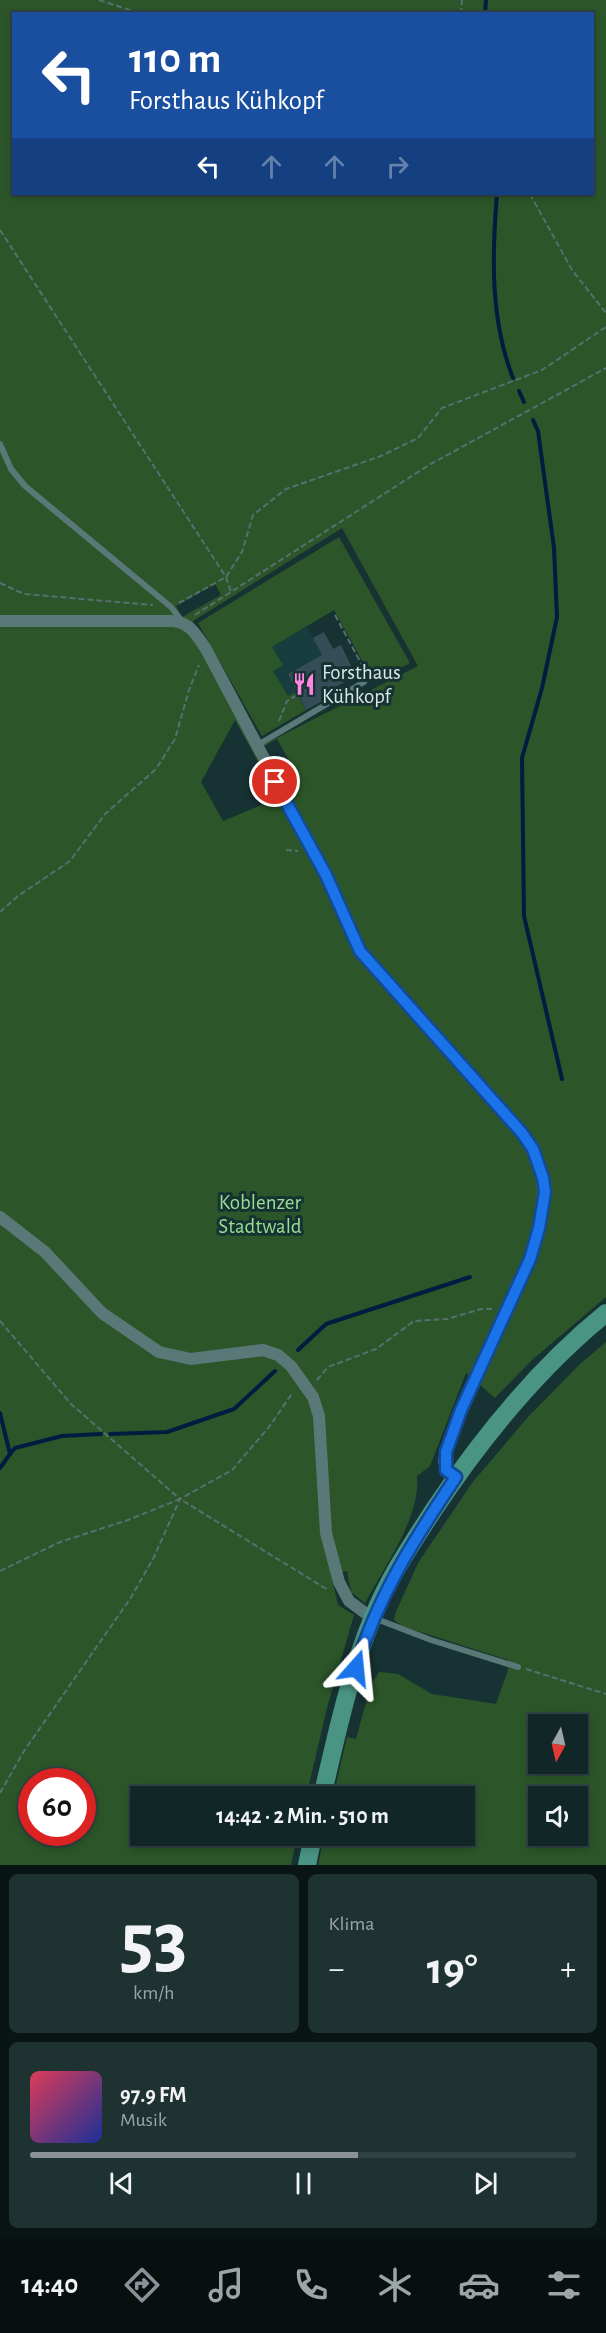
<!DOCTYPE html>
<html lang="de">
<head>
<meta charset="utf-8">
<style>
	:root { --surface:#112626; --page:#1e3232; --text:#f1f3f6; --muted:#9ca5a7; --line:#304343; --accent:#8c9099 }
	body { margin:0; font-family:"Alegreya Sans",sans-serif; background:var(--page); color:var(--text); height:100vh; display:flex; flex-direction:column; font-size:22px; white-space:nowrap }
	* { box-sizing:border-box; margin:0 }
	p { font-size:20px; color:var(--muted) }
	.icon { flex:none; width:33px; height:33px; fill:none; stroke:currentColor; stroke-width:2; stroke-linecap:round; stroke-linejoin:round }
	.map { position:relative; height:1865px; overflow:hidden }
	.panel { display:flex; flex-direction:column; gap:9px; padding:9px; background:#091515; flex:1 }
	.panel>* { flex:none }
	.guide { position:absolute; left:12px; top:12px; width:582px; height:183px; border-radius:0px; box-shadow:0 3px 9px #0003,0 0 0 2px var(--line); background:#1a4fa0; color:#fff; overflow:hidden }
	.needle { width:39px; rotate:188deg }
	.controls { position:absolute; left:528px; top:1714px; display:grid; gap:12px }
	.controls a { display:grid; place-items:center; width:60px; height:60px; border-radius:0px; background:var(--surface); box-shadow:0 3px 9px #0003,0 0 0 2px var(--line); font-size:30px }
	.speed { position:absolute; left:18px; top:1768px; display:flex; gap:12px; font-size:30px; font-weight:700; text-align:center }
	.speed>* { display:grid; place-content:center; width:78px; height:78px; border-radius:50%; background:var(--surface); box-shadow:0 3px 9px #0003,0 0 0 2px var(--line); line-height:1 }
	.speed .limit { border:9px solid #d22; background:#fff; color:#111 }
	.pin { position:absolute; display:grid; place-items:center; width:51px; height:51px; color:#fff; margin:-26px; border:3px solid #fff; border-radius:50%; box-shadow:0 2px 6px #0007 }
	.me { position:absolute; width:66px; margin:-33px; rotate:18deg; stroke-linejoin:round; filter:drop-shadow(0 0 4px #0008) }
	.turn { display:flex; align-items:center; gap:21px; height:126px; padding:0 18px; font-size:27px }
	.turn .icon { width:78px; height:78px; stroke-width:2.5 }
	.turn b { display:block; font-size:42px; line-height:51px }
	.lanes { display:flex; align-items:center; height:57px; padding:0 18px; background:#0003; justify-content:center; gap:30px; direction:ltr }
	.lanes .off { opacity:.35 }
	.big { font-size:45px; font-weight:700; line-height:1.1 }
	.panel .tile { flex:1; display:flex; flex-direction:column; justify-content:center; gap:9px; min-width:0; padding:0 21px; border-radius:9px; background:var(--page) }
	.panel .dial { align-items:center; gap:0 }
	.dial b { font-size:78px; line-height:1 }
	.song { display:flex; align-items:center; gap:18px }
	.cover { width:72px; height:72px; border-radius:9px; background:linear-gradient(135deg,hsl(350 70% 55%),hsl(230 70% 35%)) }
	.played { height:6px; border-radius:3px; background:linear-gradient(90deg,var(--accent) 60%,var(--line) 60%) }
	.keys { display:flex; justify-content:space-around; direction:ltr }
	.heat { display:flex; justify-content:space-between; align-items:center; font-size:33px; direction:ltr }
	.panel .tiles { flex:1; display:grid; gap:9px; grid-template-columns:1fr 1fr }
	.tile:last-child { grid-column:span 2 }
	.trip { position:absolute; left:130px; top:1786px; width:345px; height:60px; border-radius:0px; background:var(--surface); box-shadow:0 3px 9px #0003,0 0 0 2px var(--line); font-weight:700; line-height:60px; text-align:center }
	.tab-bar { display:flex; height:96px; justify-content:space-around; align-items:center; background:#070f0f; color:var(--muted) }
	.tab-bar .icon { width:42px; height:42px }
	.tab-bar .active { color:var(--accent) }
	.tab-bar b { font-size:27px; color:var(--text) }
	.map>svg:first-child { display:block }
	.built { fill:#173d3e }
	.green { fill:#2c5629; fill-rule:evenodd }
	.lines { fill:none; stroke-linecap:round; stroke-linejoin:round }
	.stream { stroke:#001c40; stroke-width:4 }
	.building { fill:#354d56 }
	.path { stroke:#586f70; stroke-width:2; stroke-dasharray:6 3; stroke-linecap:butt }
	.service { stroke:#5b7878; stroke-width:6 }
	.minor { stroke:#5b7878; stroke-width:12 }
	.primary { stroke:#499482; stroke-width:18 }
	.route-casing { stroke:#114b97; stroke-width:15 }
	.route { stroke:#1a73e8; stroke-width:10 }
	.labels { text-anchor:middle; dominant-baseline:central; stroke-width:6; stroke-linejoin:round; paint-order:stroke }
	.poi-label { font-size:21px; fill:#d7e6e7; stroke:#173233; text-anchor:start }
	.park-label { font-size:21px; fill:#97de91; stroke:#173233 }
</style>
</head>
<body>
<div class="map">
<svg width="606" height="1865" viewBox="0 0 606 1865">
	<rect width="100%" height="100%" fill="#173233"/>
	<path class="built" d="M307,626L330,670L314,678L305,664L288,673L296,692L288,697L273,670L272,647Z"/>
	<g class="green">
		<path d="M0,0H606V1297L532,1360L495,1398L466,1373L430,1466L417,1476C421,1517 384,1567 365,1603L351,1592L347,1571L331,1574L338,1605L354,1615L327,1708L306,1797H141V1836H297L291,1865H0ZM14,14H592V194H14ZM342,528L418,666L263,745L193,621ZM215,584L221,595L182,617L176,606ZM235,720L278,798L223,821L201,782ZM277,739L294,769L278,777L261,748ZM32,1782H82V1833H32Z"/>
		<path d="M339,537L410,663L374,682L334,610L272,647L283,665L273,671L288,696L296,692L306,710L262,736L198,623Z"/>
		<path d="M606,1342V1865H318L324,1836H465V1797H333L347,1737L356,1739L371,1684L379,1672L398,1674L432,1694L496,1704L508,1670V1660L402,1626L394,1620L395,1614L418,1563L472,1483L528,1417L579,1365ZM538,1725H578V1764H538ZM538,1797H578V1836H538Z"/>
	</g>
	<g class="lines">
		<g class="stream">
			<path d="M485,14L486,0"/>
			<path d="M497,194C492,254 490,320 513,378"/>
			<path d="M519,391L524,402"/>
			<path d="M533,420L538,431L554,548L557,617L542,688L522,758L524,916L562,1079"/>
			<path d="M298,1350L326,1324L470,1277"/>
			<path d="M0,1413L10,1454L0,1468"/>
			<path d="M110,1434L167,1432L234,1409L275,1371"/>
			<path d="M10,1454L15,1448L62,1436L101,1434"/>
		</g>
	</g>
	<path class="building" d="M324,632L333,649L341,645L356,676L323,694L326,699L306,710L288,674L322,655L313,638Z"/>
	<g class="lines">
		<g class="path">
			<path d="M99,0L142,14"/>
			<path d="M461,14L462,0"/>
			<path d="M530,194L572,270L606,313"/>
			<path d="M0,230L226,577L231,592"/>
			<path d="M0,583L24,594L153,605"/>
			<path d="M179,603L226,577L242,552L253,515L286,489L381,456L418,438L442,408L542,370L606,327"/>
			<path d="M195,615L429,465L606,368"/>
			<path d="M335,615L362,665"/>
			<path d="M279,721L287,701L297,695"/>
			<path d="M286,850L298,851"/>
			<path d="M0,912L18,896L70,861L105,814L156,769L175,739L189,690L199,665"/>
			<path d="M0,1321L71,1404L180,1499"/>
			<path d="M317,1380L328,1367L376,1349L414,1321L447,1319L481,1309H495"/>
			<path d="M0,1571L60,1542L128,1520L180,1499L328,1590"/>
			<path d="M526,1669L606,1694"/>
			<path d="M0,1793L24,1751L130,1599L153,1559L180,1499L232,1470L269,1427L293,1392"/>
		</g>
		<g class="service">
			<path d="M0,444L11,469L25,486L171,607L181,620"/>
			<path d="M256,746L364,682L361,676L363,674"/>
			<path d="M374,1618L431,1640L518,1667"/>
		</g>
		<g class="minor">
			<path d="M0,621H173C191,623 197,636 206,649L326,875L360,951L512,1122C554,1170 546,1202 530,1259L451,1435L444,1461L446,1470L456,1477"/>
			<path d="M0,1217L45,1252L102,1313L159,1352L191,1359L263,1350L278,1355L291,1366L313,1397L319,1416L326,1533L339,1582L349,1601L372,1618"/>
		</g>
		<g class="primary">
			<path d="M322,1797C336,1737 349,1675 373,1617C388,1579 411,1545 433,1511C482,1437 537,1369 606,1313"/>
			<path d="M307,1865L313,1836"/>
		</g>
	</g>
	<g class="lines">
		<g class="route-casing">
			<path id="route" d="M275,782L326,875L360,951L522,1133L533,1149L543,1178L545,1192L539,1228L530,1259L461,1410L446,1452V1470L456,1477C415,1538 377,1597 356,1668"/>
		</g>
		<use href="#route" class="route"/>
	</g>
	<defs>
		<g id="restaurant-bare" transform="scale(1.8)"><path d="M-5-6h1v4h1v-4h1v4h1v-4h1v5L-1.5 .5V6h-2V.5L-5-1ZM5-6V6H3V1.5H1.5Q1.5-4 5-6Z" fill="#fe86e0" stroke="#173233" stroke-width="2.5" paint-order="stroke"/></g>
	</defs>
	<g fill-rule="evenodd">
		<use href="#restaurant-bare" x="304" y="684"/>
	</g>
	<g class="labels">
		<g class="poi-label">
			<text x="322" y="672">Forsthaus<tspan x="322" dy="24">Kühkopf</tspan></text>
		</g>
		<g class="park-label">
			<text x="260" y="1202">Koblenzer<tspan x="260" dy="24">Stadtwald</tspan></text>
		</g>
	</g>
</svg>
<div class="controls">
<a><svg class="needle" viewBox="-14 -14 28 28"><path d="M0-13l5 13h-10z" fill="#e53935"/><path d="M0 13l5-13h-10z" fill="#9ca5a7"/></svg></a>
<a><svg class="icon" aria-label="sound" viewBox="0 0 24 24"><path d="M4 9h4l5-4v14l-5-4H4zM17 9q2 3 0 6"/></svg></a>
</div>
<div class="speed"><div class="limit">60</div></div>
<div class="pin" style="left:275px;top:782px;background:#d93025"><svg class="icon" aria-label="arrive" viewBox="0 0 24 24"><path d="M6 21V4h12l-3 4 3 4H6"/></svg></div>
<svg class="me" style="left:356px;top:1668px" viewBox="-20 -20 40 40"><path d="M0-17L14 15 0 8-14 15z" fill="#1a73e8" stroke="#fff" stroke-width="4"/></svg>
<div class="trip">14:42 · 2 Min. · 510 m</div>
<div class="guide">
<div class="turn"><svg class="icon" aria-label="left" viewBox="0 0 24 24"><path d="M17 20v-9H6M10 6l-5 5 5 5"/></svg><div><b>110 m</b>Forsthaus Kühkopf</div></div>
<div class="lanes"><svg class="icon" aria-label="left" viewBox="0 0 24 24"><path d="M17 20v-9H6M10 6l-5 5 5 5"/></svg><svg class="icon off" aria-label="ahead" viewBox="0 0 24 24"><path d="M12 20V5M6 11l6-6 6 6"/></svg><svg class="icon off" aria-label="ahead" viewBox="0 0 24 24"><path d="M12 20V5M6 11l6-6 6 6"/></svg><svg class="icon off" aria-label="right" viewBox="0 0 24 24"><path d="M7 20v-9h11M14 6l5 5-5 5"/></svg></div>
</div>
</div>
<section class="panel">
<div class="tiles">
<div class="tile dial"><b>53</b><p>km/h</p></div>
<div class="tile"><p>Klima</p>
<div class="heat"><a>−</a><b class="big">19°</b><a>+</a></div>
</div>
<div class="tile">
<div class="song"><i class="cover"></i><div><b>97.9 FM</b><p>Musik</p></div></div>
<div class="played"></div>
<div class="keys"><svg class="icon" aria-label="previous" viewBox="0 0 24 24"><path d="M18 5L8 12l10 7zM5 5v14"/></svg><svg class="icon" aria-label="pause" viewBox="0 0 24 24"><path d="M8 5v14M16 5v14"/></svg><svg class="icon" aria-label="next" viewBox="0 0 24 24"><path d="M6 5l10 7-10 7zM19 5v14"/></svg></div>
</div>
</div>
</section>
<nav class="tab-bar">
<b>14:40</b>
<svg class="icon active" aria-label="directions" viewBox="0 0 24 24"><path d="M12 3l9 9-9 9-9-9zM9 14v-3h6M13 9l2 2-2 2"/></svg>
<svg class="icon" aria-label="music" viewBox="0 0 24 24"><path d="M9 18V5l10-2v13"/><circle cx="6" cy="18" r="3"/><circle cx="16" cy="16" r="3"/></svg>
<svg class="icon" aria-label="phone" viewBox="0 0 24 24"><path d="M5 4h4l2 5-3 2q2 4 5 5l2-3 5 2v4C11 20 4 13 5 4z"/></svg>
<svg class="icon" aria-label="climate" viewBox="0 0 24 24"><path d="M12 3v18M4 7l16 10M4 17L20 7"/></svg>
<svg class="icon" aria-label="car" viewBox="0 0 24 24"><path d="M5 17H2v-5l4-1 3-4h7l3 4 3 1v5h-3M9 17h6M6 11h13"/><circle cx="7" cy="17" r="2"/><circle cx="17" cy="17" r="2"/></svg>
<svg class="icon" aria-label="filters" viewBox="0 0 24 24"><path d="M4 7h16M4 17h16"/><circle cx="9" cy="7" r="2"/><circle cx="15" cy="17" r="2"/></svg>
</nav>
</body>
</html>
